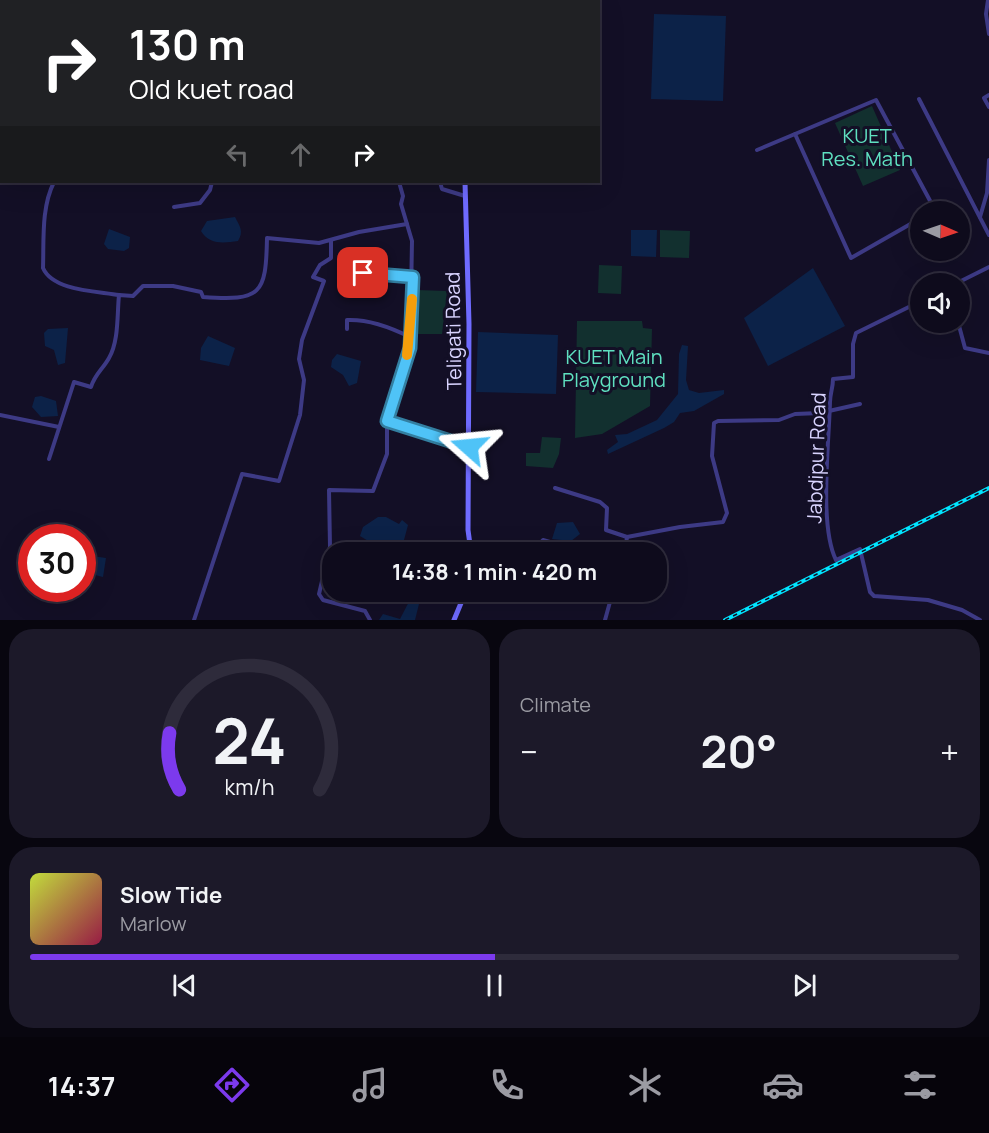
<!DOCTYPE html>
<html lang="en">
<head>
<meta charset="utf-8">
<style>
	:root { --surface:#0e0b1c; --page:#1c1929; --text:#f1f3f6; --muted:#9b9ba3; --line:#2e2b3b; --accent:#7c3aed }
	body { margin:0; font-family:Manrope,sans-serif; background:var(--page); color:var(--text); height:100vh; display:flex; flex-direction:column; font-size:22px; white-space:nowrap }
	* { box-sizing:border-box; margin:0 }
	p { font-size:20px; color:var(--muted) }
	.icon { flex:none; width:33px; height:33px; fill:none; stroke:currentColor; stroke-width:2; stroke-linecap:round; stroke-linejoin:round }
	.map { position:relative; height:620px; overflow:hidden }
	.drawer { display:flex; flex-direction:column; gap:9px; padding:9px; background:#08060f; flex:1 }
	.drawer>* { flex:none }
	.banner { position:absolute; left:0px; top:0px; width:600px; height:183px; box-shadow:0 6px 24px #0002,0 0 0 2px var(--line); background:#202124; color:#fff; overflow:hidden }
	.needle { width:39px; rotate:92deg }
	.fabs { position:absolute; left:910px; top:201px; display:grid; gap:12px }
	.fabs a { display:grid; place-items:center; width:60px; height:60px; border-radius:50%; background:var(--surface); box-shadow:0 6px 24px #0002,0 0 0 2px var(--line); font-size:30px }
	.speed { position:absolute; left:18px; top:524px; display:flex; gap:12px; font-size:30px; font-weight:700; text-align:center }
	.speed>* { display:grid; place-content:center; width:78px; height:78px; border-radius:50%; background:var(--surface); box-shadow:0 6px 24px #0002,0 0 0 2px var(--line); line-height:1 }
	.speed .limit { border:9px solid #d22; background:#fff; color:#111 }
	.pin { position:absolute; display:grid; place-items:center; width:51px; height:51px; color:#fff; margin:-26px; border-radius:12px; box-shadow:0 3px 9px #0006 }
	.me { position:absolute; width:66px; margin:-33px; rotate:288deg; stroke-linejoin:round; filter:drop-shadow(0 0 4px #0008) }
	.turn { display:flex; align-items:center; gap:21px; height:126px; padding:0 30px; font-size:27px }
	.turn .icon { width:78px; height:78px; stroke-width:2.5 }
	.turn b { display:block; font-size:42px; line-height:51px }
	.lanes { display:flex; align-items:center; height:57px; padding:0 30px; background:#0003; justify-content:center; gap:30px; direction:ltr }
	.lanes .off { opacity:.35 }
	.big { font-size:45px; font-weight:700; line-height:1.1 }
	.drawer .widget { flex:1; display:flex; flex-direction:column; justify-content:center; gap:9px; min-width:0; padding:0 21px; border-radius:24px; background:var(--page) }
	.drawer .dial { align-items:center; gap:0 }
	.dial svg { height:156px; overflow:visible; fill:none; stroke:var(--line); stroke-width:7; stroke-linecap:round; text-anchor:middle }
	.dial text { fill:var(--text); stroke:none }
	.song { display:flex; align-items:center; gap:18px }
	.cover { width:72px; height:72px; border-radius:9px; background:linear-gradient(135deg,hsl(70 70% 55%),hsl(340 70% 35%)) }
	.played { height:6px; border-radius:3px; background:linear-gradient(90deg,var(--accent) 50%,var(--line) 50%) }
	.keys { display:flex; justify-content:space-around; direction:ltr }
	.heat { display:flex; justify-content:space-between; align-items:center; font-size:33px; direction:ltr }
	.drawer .tiles { flex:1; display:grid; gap:9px; grid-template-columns:1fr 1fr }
	.widget:last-child { grid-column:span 2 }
	.trip { position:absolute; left:322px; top:542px; width:345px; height:60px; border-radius:24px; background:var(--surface); box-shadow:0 6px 24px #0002,0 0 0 2px var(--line); font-weight:700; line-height:60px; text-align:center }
	.menu { display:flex; height:96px; justify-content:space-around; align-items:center; background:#06040b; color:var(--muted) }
	.menu .icon { width:42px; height:42px }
	.menu .active { color:var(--accent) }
	.menu b { font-size:27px; color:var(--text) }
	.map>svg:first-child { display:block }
	.green { fill:#12302f }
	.water { fill:#0c2248 }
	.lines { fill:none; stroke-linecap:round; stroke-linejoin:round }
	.street { stroke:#3d3a85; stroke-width:4 }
	.secondary { stroke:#6f6bff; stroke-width:5 }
	.rail-casing { stroke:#00e5ff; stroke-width:4 }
	.rail { stroke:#130f26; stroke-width:1.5; stroke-dasharray:4.5; stroke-linecap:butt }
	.route-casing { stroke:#337fa1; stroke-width:15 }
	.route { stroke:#4fc3f7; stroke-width:10 }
	.slow { stroke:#f59e0b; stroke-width:10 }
	.labels { text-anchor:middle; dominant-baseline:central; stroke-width:6; stroke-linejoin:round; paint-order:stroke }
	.park-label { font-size:20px; fill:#5fe0c0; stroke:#130f26 }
	.street-label { font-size:20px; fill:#d9d4ff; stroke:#130f26 }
</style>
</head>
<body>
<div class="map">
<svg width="989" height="620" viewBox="0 0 989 620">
	<rect width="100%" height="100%" fill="#130f26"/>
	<g class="green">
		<path d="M872,106L900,170L863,186L835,123Z"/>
		<path d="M660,230L690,231L689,258L660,257Z"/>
		<path d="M599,265L622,266L621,294L598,293Z"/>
		<path d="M416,290L447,291L442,334H414Z"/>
		<path d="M577,321H642L643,328L652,329L650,406L602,434L575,438Z"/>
		<path d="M542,437L561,438L559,454L553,468L526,466V453H540Z"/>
	</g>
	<g class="water">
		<path d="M654,14L726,16L723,101L651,99Z"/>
		<path d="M235,217C240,227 244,231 238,241C224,243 209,245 201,231L207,221Z"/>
		<path d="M109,229L130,237L129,248L124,251L108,249L104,244Z"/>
		<path d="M631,230H657L656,257L631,256Z"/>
		<path d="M813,268L845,326L768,366L744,318Z"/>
		<path d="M68,328L65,363L58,365L54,350L45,346L44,333L48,329Z"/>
		<path d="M478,332L558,335L556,394L476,392Z"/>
		<path d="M208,336L235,348L229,366L200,360L201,348Z"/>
		<path d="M682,345L688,346L686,380L689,390L699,393L724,390V394L694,411L680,413L674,422L664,428L608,454L607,450L618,442L615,435L627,434L657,420L678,394L679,354Z"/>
		<path d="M337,354L361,361L357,383L349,386L343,375L331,367L332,360Z"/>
		<path d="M41,396L56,401L58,416L41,417L32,407L35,397Z"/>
		<path d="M378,517H386L399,524L402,520L408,525L404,540L399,547L400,552H354L355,549L367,552L370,542L360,536L363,527Z"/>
		<path d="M573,522L580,534L571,541L552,539L557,523Z"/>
		<path d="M85,555L106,558L103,577L83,572Z"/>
		<path d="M414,592L421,596L415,620H379L383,614L400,619Z"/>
	</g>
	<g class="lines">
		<g class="street">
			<path d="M988,0L986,14L989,34"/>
			<path d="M11,2L12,0"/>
			<path d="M461,2L463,0"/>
			<path d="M0,10H2"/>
			<path d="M0,47L2,41"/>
			<path d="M989,95L984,98L989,107"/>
			<path d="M919,99L989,235"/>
			<path d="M757,150L795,134"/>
			<path d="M54,182C41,208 44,240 43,268C53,291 97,291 119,295"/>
			<path d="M440,182L442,189L465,196"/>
			<path d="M174,207L200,203L210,190L212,182"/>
			<path d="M980,217L987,193L989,160"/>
			<path d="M921,218L851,258L795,134L876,100L935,210L932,212"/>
			<path d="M363,273L413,277"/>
			<path d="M955,284L989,267"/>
			<path d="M921,301L856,333L853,344V377L833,379C833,388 830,394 830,402C829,443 819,526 836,560L860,549L870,592L874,596L928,600L962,610L980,620"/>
			<path d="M958,322L965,348L989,353"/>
			<path d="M347,329V320C368,319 392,328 410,337"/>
			<path d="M0,415L59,427"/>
			<path d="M388,421L469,447"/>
			<path d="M49,459L74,382L91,387C95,374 103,369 109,358C119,341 117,314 119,295L133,296L143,286H173L201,292L203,297C261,301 266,295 267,238L319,243L359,232L407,224"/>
			<path d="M555,488L600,502L607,508L606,530L627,537"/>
			<path d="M484,543L503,550L519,552"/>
			<path d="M426,551L433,552"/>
			<path d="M532,552L543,540L567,547"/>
			<path d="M625,552L627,537L680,527L723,522L727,513L712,456L714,423L718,421L779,420L795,414L820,413L860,404"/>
			<path d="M194,620L242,474L279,481L300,415L304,380L299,359L302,340L324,281L313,277L320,265L331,258V240"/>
			<path d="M370,620L365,611L323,600L319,594L330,547L329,490L373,491L387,454V421L410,349L412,241L401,204L403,196L399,182"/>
			<path d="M605,620L613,591"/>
		</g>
		<g class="secondary">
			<path d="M468,2V0"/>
			<path d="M465,182L469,324L468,530L471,552"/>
			<path d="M454,620L466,591"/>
		</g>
		<g class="rail-casing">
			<path id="rail" d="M725,620L989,488"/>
		</g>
		<use href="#rail" class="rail"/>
	</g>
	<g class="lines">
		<g class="route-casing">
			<path id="route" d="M363,273L413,277L410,348L387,421L469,447"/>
		</g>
		<use href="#route" class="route"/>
		<path class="slow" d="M407,355L412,299"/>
	</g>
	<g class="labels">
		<g class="park-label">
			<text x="867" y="135">KUET<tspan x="867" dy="23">Res. Math</tspan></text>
			<text x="614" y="356">KUET Main<tspan x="614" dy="23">Playground</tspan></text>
		</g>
		<g class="street-label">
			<text transform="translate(453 331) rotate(-91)">Teligati Road</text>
			<text transform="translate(816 458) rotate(-88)">Jabdipur Road</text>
		</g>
	</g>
</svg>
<div class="fabs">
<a><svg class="needle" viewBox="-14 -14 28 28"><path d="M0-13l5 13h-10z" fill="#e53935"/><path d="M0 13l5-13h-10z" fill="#9b9ba3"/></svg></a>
<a><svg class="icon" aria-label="sound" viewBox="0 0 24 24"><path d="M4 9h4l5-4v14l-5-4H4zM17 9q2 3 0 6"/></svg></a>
</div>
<div class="speed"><div class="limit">30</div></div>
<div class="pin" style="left:363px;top:273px;background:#d93025"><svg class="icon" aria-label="arrive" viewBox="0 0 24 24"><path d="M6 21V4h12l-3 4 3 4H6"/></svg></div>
<svg class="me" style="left:469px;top:447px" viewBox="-20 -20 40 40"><path d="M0-17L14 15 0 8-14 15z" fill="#4fc3f7" stroke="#fff" stroke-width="4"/></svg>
<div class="trip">14:38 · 1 min · 420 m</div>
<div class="banner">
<div class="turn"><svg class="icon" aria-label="right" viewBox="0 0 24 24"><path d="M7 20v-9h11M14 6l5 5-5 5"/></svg><div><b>130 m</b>Old kuet road</div></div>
<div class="lanes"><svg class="icon off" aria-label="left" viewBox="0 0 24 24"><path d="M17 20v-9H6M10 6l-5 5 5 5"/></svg><svg class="icon off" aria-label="ahead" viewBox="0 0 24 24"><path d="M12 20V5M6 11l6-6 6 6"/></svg><svg class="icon" aria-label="right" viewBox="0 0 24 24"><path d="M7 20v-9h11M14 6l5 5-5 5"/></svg></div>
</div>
</div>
<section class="drawer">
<div class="tiles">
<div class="widget dial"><svg viewBox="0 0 100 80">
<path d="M14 69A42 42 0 1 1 86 69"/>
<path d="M14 69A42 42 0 0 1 9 40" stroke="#7c3aed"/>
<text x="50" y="56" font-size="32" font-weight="700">24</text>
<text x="50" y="72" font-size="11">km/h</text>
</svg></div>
<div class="widget"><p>Climate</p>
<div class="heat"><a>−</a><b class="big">20°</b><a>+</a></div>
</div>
<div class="widget">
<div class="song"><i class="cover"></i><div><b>Slow Tide</b><p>Marlow</p></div></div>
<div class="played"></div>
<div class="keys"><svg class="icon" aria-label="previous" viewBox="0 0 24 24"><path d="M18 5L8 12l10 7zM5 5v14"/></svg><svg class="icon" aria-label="pause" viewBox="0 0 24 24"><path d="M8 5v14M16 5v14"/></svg><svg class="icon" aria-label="next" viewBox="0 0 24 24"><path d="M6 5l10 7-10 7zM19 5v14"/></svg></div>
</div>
</div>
</section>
<nav class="menu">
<b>14:37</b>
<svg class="icon active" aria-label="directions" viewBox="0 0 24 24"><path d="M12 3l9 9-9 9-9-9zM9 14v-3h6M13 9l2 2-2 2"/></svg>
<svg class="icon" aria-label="music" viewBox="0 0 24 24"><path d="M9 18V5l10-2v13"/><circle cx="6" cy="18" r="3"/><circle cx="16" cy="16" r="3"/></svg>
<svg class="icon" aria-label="phone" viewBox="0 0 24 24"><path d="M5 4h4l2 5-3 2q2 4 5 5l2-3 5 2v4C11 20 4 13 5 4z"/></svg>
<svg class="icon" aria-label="climate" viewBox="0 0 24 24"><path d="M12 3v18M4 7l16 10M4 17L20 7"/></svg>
<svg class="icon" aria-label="car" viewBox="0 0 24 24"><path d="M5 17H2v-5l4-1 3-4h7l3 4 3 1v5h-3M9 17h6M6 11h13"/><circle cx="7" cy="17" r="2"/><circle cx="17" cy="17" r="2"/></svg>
<svg class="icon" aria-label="filters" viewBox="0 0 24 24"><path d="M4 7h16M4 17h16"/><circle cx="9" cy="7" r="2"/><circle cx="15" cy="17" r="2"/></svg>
</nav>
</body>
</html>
